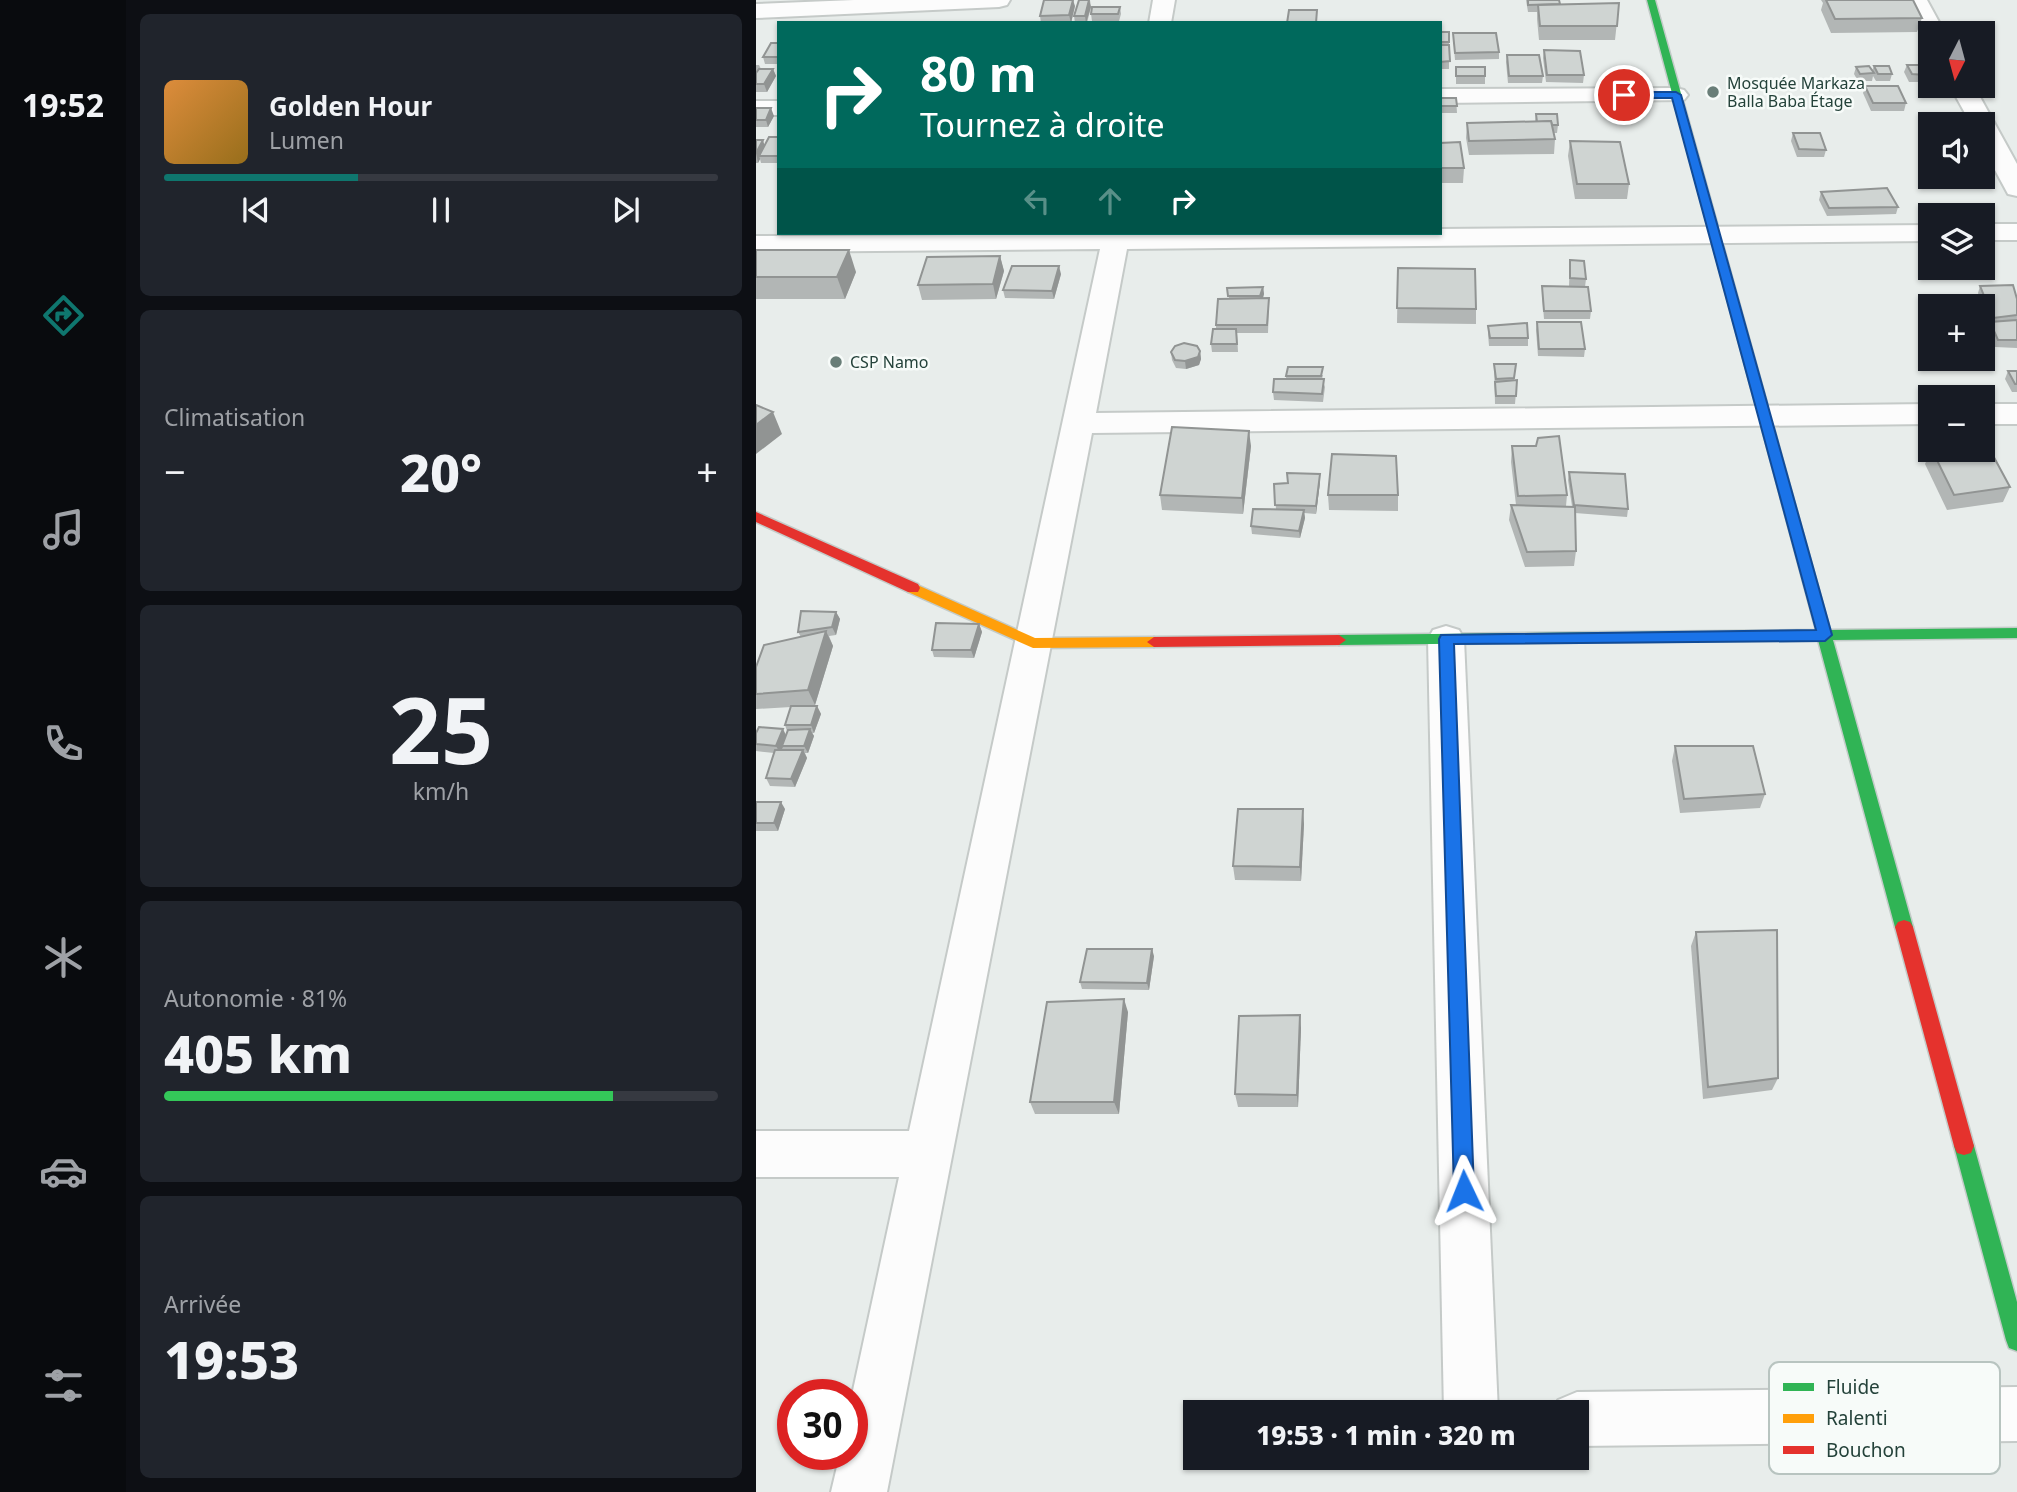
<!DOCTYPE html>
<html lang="fr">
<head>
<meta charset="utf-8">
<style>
	:root { --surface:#171b24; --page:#20242c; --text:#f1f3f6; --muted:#9ea1a6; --line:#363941; --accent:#0f766e }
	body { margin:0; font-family:"Noto Sans",sans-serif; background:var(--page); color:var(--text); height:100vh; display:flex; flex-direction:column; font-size:26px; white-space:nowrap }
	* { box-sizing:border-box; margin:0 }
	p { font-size:23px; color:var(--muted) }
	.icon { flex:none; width:38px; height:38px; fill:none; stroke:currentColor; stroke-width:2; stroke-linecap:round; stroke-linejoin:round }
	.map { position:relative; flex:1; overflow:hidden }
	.drawer { display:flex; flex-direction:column; gap:14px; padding:14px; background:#0d0f14; width:630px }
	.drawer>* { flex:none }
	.banner { position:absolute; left:21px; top:21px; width:665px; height:214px; border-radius:0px; box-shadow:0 2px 5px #0004; background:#00695c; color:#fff; overflow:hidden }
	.needle { width:46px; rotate:186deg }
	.controls { position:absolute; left:1162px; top:21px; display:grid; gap:14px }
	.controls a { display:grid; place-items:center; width:77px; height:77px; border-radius:0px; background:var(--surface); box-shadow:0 2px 5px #0004; font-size:35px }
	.speed { position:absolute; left:21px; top:1379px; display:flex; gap:14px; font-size:35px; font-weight:700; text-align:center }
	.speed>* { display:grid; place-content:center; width:91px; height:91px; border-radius:50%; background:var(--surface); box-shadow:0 2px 5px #0004; line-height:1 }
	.speed .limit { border:10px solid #d22; background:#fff; color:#111 }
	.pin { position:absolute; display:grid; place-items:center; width:60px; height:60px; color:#fff; margin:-30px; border:4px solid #fff; border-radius:50%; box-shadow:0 2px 7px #0007 }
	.me { position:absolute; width:77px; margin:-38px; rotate:358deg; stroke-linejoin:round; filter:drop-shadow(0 0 5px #0008) }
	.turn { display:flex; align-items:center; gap:24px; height:147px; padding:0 28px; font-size:32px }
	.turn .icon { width:91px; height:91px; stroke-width:2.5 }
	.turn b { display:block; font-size:49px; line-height:60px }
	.lanes { display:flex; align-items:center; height:66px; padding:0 28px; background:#0003; justify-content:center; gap:35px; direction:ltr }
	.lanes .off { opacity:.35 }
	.big { font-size:52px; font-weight:800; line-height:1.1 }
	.drawer .tile { flex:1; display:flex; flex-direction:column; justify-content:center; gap:10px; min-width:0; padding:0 24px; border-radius:10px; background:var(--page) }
	.drawer .dial { align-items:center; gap:0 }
	.dial b { font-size:91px; line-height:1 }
	.song { display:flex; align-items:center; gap:21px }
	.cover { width:84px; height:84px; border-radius:10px; background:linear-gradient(135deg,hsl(30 70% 55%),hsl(40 70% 35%)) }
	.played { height:7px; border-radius:4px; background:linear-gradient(90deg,var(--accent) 35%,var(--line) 35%) }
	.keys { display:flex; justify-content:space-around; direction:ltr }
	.heat { display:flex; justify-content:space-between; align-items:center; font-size:38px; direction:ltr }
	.charge { height:10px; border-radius:5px; background:linear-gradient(90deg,#34c759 81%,var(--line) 0) }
	.trip { position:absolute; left:427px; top:1400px; width:406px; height:70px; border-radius:0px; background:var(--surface); box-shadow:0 2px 5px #0004; font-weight:800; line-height:70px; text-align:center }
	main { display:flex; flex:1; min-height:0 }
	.tab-bar { display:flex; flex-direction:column; width:126px; justify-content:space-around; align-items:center; background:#090b0e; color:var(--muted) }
	.tab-bar .icon { width:49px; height:49px }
	.tab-bar .active { color:var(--accent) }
	.tab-bar b { font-size:32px; color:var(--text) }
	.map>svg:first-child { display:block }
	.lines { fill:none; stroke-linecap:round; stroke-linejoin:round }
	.street-casing { stroke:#c5cac8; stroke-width:4 }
	.fast-casing { stroke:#c3cbc8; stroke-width:3 }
	.slow-casing { stroke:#c3cbc8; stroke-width:3 }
	.jam-casing { stroke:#c3cbc8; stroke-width:3 }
	.street { fill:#fcfcfc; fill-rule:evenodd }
	.fast { fill:#30b455; fill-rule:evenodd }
	.slow { fill:#ff9f0a; fill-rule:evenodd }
	.jam { fill:#e5322d; fill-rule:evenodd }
	.wall { fill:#b2b6b5 }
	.shaded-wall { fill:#919493 }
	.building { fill:#cfd4d2; stroke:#919493; stroke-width:2 }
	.route { fill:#1a73e8; stroke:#114b97; stroke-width:2 }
	.poi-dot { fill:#697e78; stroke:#f7fbf9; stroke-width:2.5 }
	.labels { text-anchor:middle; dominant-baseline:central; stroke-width:5; stroke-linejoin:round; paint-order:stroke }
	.far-poi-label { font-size:16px; fill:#24423a; stroke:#f7fbf9; text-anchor:start }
	.key { fill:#f7fbf9; stroke:#b8c4c0; stroke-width:2 }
	.key-label { font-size:19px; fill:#24423a }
</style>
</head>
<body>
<main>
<nav class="tab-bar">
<b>19:52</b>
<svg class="icon active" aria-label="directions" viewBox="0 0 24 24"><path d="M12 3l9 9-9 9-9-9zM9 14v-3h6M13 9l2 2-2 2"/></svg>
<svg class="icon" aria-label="music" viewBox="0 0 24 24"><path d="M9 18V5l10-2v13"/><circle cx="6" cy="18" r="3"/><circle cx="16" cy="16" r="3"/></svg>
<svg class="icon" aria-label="phone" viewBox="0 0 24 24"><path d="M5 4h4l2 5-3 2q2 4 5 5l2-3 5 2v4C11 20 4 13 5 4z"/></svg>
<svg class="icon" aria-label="climate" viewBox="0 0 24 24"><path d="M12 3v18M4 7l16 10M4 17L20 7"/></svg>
<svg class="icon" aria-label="car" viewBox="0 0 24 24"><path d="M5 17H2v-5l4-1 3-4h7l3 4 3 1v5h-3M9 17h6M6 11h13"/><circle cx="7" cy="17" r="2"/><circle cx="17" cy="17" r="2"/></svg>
<svg class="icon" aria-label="filters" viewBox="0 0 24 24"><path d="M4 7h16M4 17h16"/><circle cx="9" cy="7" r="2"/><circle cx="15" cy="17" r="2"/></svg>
</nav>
<section class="drawer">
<div class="tile">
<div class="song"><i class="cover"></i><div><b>Golden Hour</b><p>Lumen</p></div></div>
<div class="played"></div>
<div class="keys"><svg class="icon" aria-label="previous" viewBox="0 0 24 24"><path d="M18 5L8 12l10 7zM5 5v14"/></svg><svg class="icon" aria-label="pause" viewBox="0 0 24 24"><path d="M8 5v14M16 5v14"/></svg><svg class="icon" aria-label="next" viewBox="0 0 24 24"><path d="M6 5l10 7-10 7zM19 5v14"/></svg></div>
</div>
<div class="tile"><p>Climatisation</p>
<div class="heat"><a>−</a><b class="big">20°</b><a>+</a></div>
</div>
<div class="tile dial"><b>25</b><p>km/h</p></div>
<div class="tile"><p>Autonomie · 81%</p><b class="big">405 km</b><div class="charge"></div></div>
<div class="tile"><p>Arrivée</p><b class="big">19:53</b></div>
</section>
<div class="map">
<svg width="1261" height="1492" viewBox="0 0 1261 1492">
	<rect width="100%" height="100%" fill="#e8edeb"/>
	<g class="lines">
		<g class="street-casing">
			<g id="street">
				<path d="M98,0H254L251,5L243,7L0,18V4Z"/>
				<path d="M397,0H419L415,23H393Z"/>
				<path d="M1149,0H1171L1189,33H1174V39L1170,38Z"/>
				<path d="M1194,86H1218L1261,164V196L1252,194L1227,148V124H1215Z"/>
				<path d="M920,88L928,90L932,95L928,100L684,103V89Z"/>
				<rect x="0" y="101" width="23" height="14"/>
				<rect x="1227" y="224" width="34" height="16"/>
				<path d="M1174,225V241L371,249L340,413L1174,404V424L336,433L131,1492H75L84,1454H96V1395L143,1177H0V1131H153L344,249L0,252V236L684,233V229Z"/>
				<rect x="1227" y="404" width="34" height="20"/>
				<path d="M690,626L703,630L708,639L742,1412H688L672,639L677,630Z"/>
				<path d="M1261,1387V1441L821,1446V1412H797L802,1400L821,1392Z"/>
			</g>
		</g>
		<g class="fast-casing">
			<g id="fast">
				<path d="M891,0H899L1074,630L1261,628V638L1077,640L1157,927L1154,932L1148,934L1142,932L1139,927L1062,640L583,645L576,640L583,635L1060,630Z"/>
				<path d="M1208,1137L1215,1139L1218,1146L1261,1302V1351L1253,1348L1250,1340L1198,1146L1201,1139Z"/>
			</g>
		</g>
		<g class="slow-casing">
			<path id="slow" d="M157,583L279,638L398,637L405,642L398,647L277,648L152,592L150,588L152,584Z"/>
		</g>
		<g class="jam-casing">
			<g id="jam">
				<path d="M0,512L162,584L164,588L162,592H152L0,522Z"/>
				<path d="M583,635L590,640L583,645L398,647L391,642L398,637Z"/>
				<path d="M1148,920L1154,922L1157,927L1218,1146L1215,1153L1208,1155L1201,1153L1198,1146L1139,927L1142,922Z"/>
			</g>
		</g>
		<use href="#street" class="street"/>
		<use href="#fast" class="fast"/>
		<use href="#slow" class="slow"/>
		<use href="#jam" class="jam"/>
	</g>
	<g class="wall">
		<path d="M334,0L335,7L331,23H319L318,16Z"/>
		<path d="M770,0H803L804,4L863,3L859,40H783L781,19V12H772Z"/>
		<path d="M1065,0H1157L1166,18L1161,32L1075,33L1065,10L1067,3Z"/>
		<path d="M319,6L315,23H285L284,16Z"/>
		<path d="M364,7L365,14L363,21H336L335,14Z"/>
		<path d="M684,32L693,42V69H684Z"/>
		<path d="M697,33L743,52V59L699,60Z"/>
		<path d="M23,43V64H9L7,57Z"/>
		<path d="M788,50L828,75L827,83L790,82L787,58Z"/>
		<path d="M751,55L787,76L786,83H752L750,62Z"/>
		<path d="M0,65H3L5,69H17L20,76L11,92H0Z"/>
		<path d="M1151,65L1169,75L1167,82H1153L1148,72Z"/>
		<path d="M1118,66L1136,74L1134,81H1120L1117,76L1116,81H1102L1098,74L1100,67L1116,71Z"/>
		<path d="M700,67L729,76V84H700Z"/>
		<path d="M1109,86L1150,103L1148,111H1115L1107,93Z"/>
		<path d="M685,98H700L701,113H685Z"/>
		<path d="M0,108L18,116L12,127H0Z"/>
		<path d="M780,114L802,125L801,133H798L799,139L798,154L713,155L710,138L711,123L779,122Z"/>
		<path d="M1037,133L1070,150L1068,157H1041L1035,141Z"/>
		<path d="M23,137V163H5L4,159L2,163H0V140L8,145Z"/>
		<path d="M814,141L873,184L871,199H819L812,156Z"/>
		<path d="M684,143L708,168L707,183H684Z"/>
		<path d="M1065,192L1142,207L1140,214L1071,216L1063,200Z"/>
		<path d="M0,250L100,272L89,299H0Z"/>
		<path d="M244,256L248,271L240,299L166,300L162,285Z"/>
		<path d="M814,260L830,279L829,287L813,286Z"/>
		<path d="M642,268L720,309V324L641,323Z"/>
		<path d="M305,274L298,299L249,298L247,290Z"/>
		<path d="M786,286L835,311L834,319H788L786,294Z"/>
		<path d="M1224,286L1261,299V348L1239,347L1231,330L1233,324L1222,293Z"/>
		<path d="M507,287L508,294L507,298L513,306L512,333H481L482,352H456L455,344L460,329V325L473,298L471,288Z"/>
		<path d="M781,322L829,349L828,357L782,356L780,330Z"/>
		<path d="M732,326L772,338V346H733L732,334Z"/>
		<path d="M444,351L445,359L443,365L430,369L420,368L416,360L415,352Z"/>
		<path d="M738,364L758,378V381L761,380L759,404H739Z"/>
		<path d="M1252,371H1261V392H1256L1249,379Z"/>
		<path d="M567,375L566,379L569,387L567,402L518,400L517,392L530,379V376Z"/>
		<path d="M495,446L487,514L406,510L404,495Z"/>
		<path d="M756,446L811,495L810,506H816L812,480L813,472L872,509L871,517L819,513L820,551L818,566L769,567L753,520L755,505H760L755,462Z"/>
		<path d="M1175,450H1227L1254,487L1247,502L1191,510L1169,464Z"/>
		<path d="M564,474V482L560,514L548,513L549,518L544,538L496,534L495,526L520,509L518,484L531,483Z"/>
		<path d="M572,495H642V511L573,510Z"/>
		<path d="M80,612L84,619L80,635L73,636L77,646L59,705L44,706H61L65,714L58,733H56L58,736L52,753H49L51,758L39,787L14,786L10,778L18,753L0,751V733L30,735L31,731L29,725L35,707L0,709V667L45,637L42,632Z"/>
		<path d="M223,624L226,632L218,658L178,657L176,650Z"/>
		<path d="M919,746L1009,794L1004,808L924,813L916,761Z"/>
		<path d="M0,802L29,809L22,831H0Z"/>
		<path d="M548,824L545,881L479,880L477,866Z"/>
		<path d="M940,932L1022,1078L1016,1090L947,1099L935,946Z"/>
		<path d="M398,956L393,990L326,989L324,982Z"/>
		<path d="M372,1012L363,1114H279L274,1102Z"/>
		<path d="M545,1028L542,1107H482L479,1094Z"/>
	</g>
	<g class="shaded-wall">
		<path d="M317,0L319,6L315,23L313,15Z"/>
		<path d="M333,0L335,7L330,23L329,16Z"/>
		<path d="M17,69L20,76L11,92L8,84Z"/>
		<path d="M15,108L18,116L12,127L10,120Z"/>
		<path d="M7,140L9,147L3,156L4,159L2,163L0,153Z"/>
		<path d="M93,250L100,272L89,299L81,277Z"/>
		<path d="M244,256L248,271L240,299L237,284Z"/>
		<path d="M303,266L305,274L298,299L296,291Z"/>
		<path d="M507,287L508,294L505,304L504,296Z"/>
		<path d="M444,351L445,359L443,365L430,369L429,361Z"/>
		<path d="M17,412L26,434L0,454V425Z"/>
		<path d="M493,431L495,446L487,514L486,498Z"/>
		<path d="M564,474V482L560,514V506Z"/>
		<path d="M548,510L549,518L544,538L543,531Z"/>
		<path d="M80,612L84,619L80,635L76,627Z"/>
		<path d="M223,624L226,632L218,658L215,650Z"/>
		<path d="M70,631L77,646L59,705L52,690Z"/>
		<path d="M61,706L65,714L58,733L55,725Z"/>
		<path d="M27,729L31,737L26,746L27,747L24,753L20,746Z"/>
		<path d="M54,729L58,736L52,753L48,746Z"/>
		<path d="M47,750L51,758L39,787L35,779Z"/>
		<path d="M25,802L29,809L22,831L18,823Z"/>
		<path d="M547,809L548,824L545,881L544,867Z"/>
		<path d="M396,949L398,956L393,990L391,983Z"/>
		<path d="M368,999L372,1012L363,1114L358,1102Z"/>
		<path d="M544,1015L545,1028L542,1107L541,1095Z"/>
	</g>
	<g class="building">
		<path d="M288,0H317L313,15L284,16Z"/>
		<path d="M323,0H333L329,16H318Z"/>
		<path d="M772,0H803L804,4L772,5Z"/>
		<path d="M1070,0H1157L1166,18L1079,19Z"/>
		<path d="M863,3L861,26H784L782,5Z"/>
		<path d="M336,7H364L362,14H335Z"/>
		<path d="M533,10H561L560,23H531Z"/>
		<rect x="684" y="32" width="9" height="10"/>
		<path d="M697,33H740L743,52L699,53Z"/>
		<path d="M15,43H23V57H7Z"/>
		<path d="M684,45H693L694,61L684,62Z"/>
		<path d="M788,50L824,51L828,75H791Z"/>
		<path d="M751,55H783L787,76H753Z"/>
		<path d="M1151,65H1167L1169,75L1156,74Z"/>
		<path d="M1113,66L1118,73L1104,74L1100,67Z"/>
		<path d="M1118,66H1133L1136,74H1122Z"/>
		<rect x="700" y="67" width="29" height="9"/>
		<path d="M3,69H17L8,84H0V73Z"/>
		<path d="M1109,86H1142L1150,103H1117Z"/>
		<path d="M685,98H700L701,106H685Z"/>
		<path d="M0,108H15L10,120H0Z"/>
		<path d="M780,114H801L802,125H796L795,121L781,122Z"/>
		<path d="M795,121L799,139L713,141L711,123Z"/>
		<path d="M1037,133H1064L1070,150L1043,149Z"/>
		<path d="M13,137H23V156H3Z"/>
		<path d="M0,140H7L0,153Z"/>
		<path d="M814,141L864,142L873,184H821Z"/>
		<path d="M704,142L708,168H684V143Z"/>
		<path d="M1131,188L1142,207L1073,208L1065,192Z"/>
		<path d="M0,250H93L81,277H0Z"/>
		<path d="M244,256L237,284L162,285L171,257Z"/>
		<path d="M814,260L828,261L830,279L814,278Z"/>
		<path d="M256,266H303L296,291L247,290Z"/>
		<path d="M642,268L719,269L720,309L641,308Z"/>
		<path d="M1257,285L1261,299V315L1237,318L1224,286Z"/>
		<path d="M786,286L832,287L835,311H788Z"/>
		<path d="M507,287L504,296H472L471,288Z"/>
		<path d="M513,298L511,325H460L462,299Z"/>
		<path d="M1261,320V340H1242L1234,322Z"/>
		<path d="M781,322H825L829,349H783Z"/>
		<path d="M771,323L772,338H734L732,326Z"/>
		<path d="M457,329H480L481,344H455Z"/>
		<path d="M428,343L441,346L444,351L442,357L429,361L419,360L415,352L419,346Z"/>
		<path d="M738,364H760L758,378L740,379Z"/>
		<path d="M532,367H567L565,376H530Z"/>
		<path d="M1252,371H1261V384H1259Z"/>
		<path d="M518,379H568L566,394L517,392Z"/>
		<path d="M761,380L760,396H740L739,382Z"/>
		<path d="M0,405L17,412L0,425Z"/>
		<path d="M416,427L493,431L486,498L404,495Z"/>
		<path d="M803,436L811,495L762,496L756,446H780L782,438Z"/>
		<path d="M1227,437L1254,487L1198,495L1176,450H1227Z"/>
		<path d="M576,454L640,456L642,495H572Z"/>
		<path d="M813,472L869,474L872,509L818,505Z"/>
		<path d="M531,473L564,474L560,506L519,505L518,484L532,483Z"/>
		<path d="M755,505L819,507L820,551L771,552Z"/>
		<path d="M497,509L548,510L543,531L495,526Z"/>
		<path d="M45,611L80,612L76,627L42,632Z"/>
		<path d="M180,623L223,624L215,650H176Z"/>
		<path d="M70,631L52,690L0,694V667L8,645Z"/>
		<path d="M35,706H61L55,725H29Z"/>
		<path d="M3,727L27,729L20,746L0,744V733Z"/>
		<path d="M54,729L48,746H26L32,730Z"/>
		<path d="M919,746H997L1009,794L928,799Z"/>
		<path d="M19,750H47L35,779L10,778Z"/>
		<path d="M0,802H25L18,823H0Z"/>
		<path d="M482,809H547L544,867L477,866Z"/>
		<path d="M1021,930L1022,1078L952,1087L940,932Z"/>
		<path d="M331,949H396L391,983L324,982Z"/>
		<path d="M368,999L358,1102H274L291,1002Z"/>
		<path d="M544,1015L541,1095L479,1094L483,1016Z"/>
	</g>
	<path class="route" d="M920,92L925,95L1076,635L1069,641L698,644L718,1191L715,1198L708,1201L701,1198L698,1191L683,639L685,635L1060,630L916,98H868L863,95L868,92Z"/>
	<g class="poi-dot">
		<circle cx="957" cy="92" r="7"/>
		<circle cx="80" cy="362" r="7"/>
	</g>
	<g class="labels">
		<g class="far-poi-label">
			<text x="971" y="83">Mosquée Markaza<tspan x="971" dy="18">Balla Baba Étage</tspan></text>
			<text x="94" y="362">CSP Namo</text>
		</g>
	</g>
	<rect x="1013" y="1362" width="231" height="112" rx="10" class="key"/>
	<rect x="1027" y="1383" width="31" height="8" fill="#30b455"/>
	<rect x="1027" y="1414" width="31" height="9" fill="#ff9f0a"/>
	<rect x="1027" y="1446" width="31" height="8" fill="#e5322d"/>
	<g class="key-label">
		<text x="1070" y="1394">Fluide</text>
		<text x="1070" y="1425">Ralenti</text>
		<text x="1070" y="1457">Bouchon</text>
	</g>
</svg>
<div class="controls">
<a><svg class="needle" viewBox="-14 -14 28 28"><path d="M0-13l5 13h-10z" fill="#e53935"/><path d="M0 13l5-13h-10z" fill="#9ea1a6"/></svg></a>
<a><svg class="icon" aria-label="sound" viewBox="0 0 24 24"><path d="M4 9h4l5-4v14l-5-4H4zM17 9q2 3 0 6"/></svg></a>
<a><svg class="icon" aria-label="layers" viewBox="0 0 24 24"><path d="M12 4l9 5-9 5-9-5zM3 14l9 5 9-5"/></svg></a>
<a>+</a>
<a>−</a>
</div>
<div class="speed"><div class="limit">30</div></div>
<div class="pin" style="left:868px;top:95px;background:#d93025"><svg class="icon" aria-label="arrive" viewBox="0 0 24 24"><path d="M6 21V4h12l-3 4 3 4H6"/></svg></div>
<svg class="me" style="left:708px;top:1191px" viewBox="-20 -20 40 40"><path d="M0-17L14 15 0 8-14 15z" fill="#1a73e8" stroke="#fff" stroke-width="4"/></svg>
<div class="trip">19:53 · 1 min · 320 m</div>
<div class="banner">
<div class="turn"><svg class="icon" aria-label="right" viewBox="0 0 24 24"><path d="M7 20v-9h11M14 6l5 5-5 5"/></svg><div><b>80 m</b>Tournez à droite</div></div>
<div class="lanes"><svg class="icon off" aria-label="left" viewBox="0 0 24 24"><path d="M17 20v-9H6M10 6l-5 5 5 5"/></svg><svg class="icon off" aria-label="ahead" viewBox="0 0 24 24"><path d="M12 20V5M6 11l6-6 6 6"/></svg><svg class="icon" aria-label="right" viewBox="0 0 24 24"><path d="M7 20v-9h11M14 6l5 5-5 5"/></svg></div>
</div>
</div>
</main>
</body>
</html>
